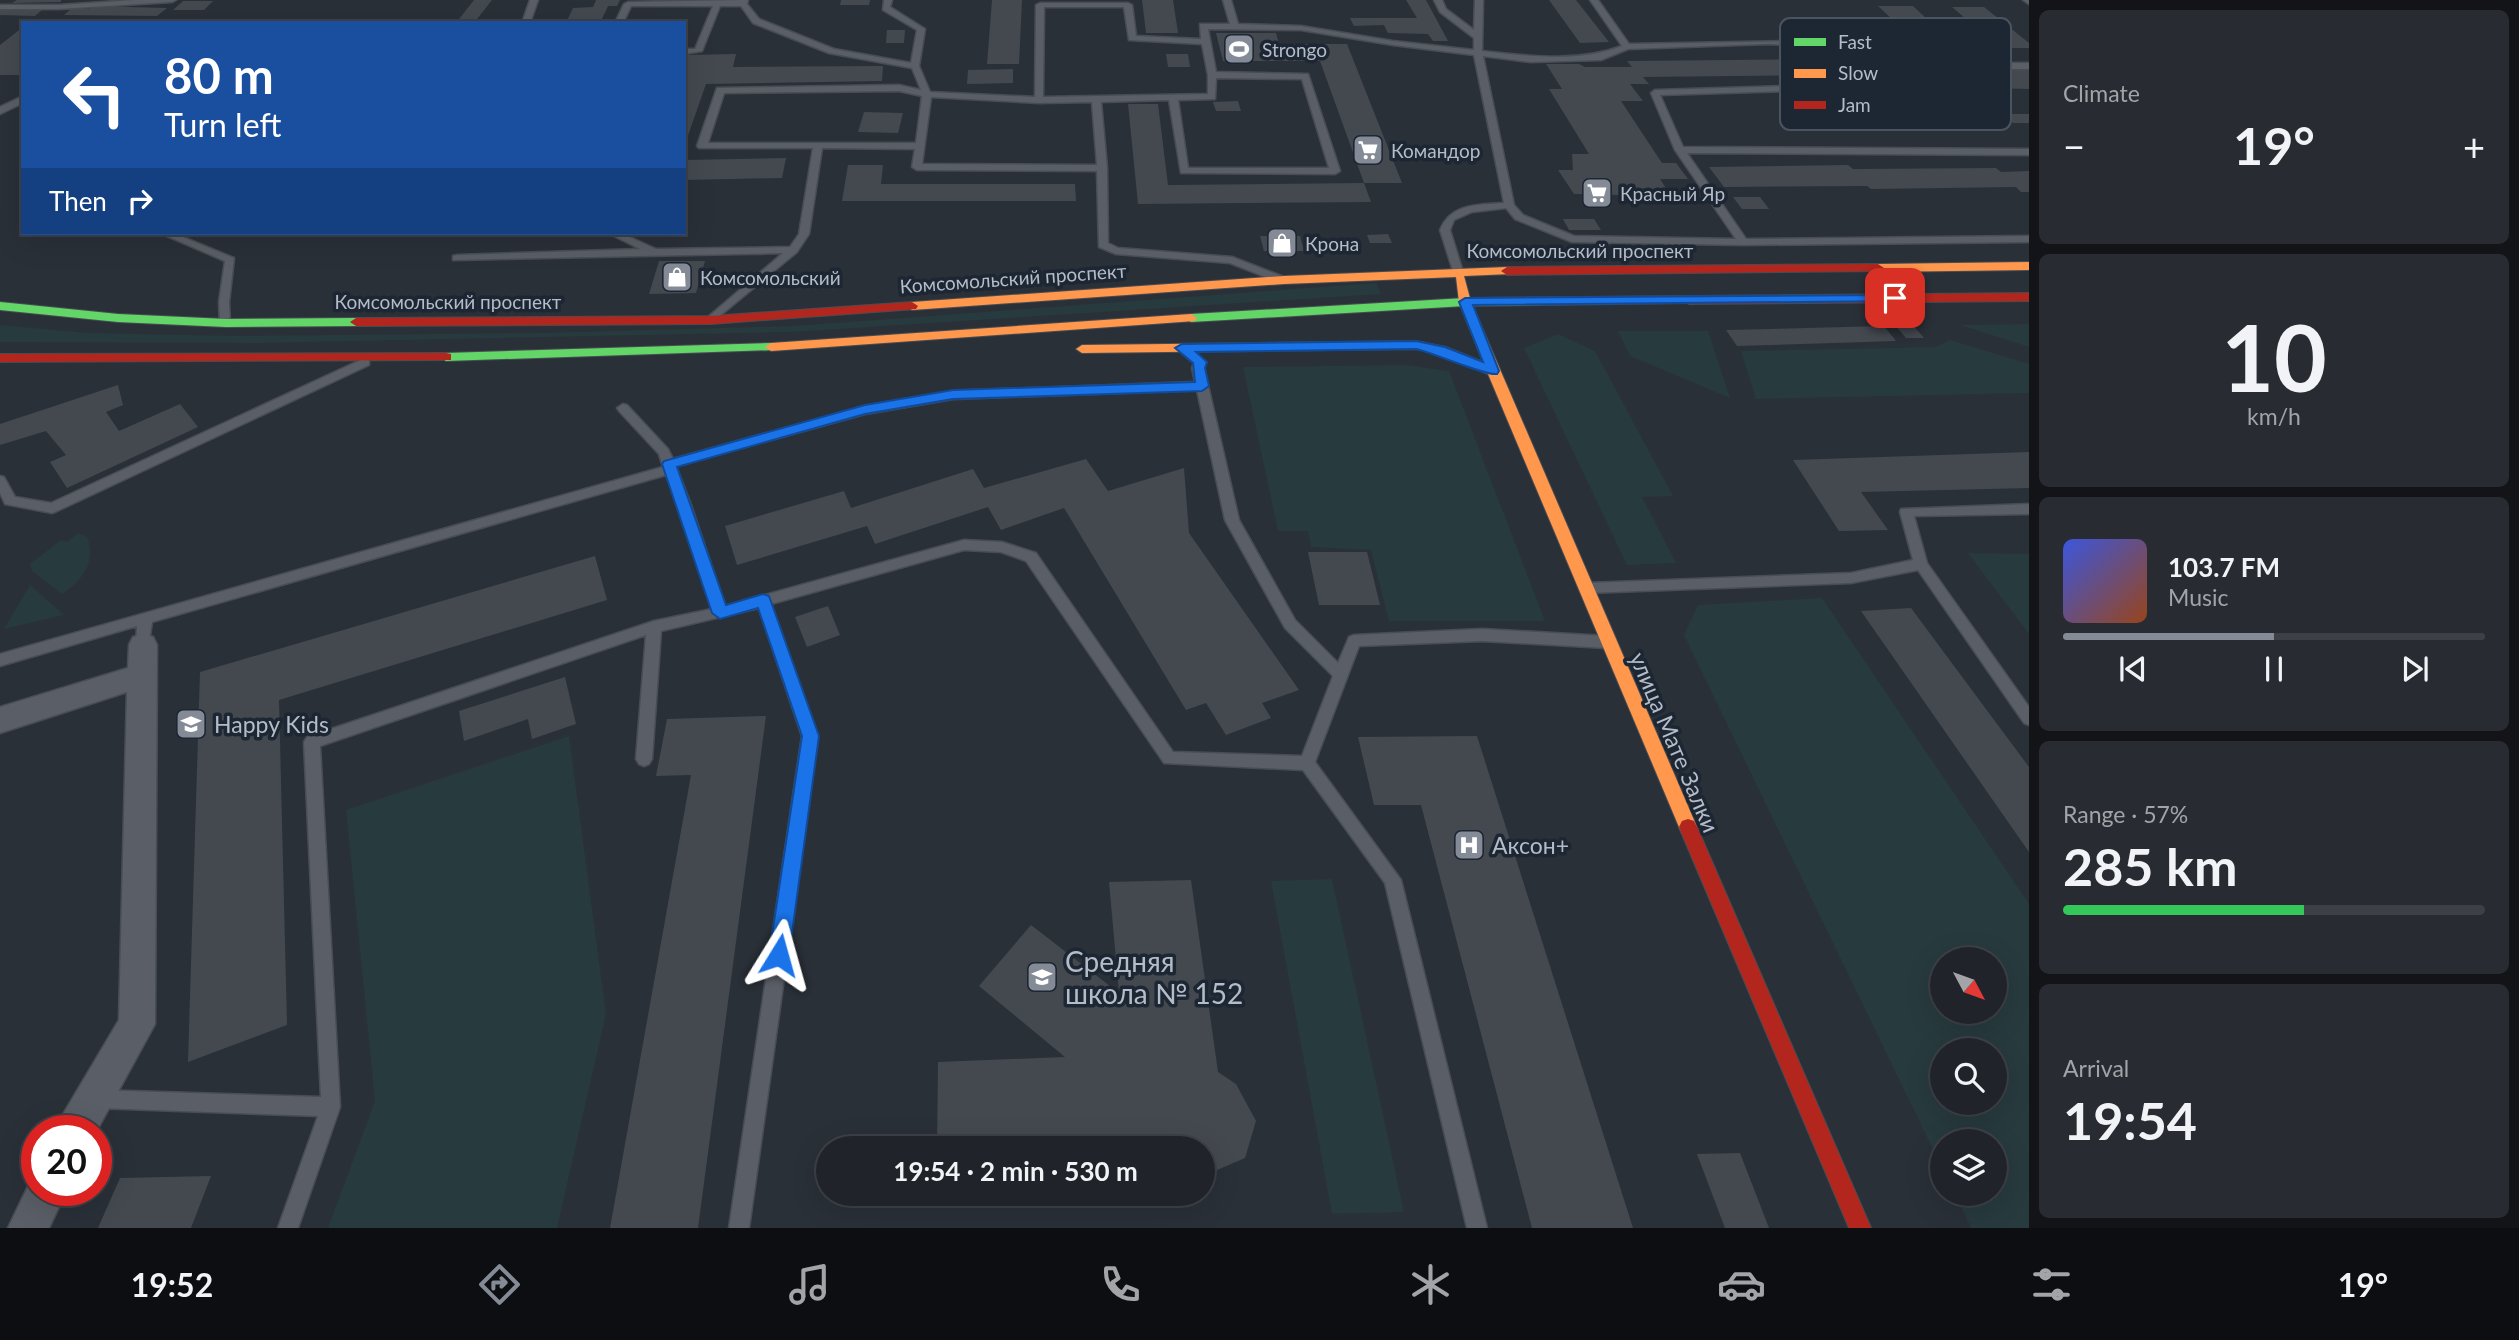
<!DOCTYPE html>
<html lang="en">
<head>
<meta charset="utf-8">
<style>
	:root { --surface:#20242a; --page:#282c32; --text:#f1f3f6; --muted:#a2a4a8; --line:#3d4147; --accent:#848b96 }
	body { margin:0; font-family:Lato,sans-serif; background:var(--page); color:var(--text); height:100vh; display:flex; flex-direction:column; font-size:26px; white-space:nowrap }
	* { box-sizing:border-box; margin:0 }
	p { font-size:23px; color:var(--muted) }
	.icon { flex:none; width:38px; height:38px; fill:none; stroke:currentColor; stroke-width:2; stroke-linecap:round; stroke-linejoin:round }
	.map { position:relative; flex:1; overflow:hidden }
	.drawer { display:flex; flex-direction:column; gap:10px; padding:10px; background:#121417; width:490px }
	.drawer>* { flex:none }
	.guide { position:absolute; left:21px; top:21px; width:665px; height:214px; border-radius:0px; box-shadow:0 7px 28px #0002,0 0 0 2px var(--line); background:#1a4fa0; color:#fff; overflow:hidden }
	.needle { width:46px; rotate:131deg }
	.fabs { position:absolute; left:1930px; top:947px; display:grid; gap:14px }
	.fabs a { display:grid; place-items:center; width:77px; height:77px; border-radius:50%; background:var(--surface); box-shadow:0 7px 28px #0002,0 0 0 2px var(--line); font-size:35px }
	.speed { position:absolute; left:21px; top:1115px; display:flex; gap:14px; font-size:35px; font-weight:700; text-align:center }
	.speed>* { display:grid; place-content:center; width:91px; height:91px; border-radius:50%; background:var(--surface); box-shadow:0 7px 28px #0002,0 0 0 2px var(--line); line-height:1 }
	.speed .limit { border:10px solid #d22; background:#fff; color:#111 }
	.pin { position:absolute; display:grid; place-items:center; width:60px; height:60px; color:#fff; margin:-30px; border-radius:14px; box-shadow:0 4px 10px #0006 }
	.me { position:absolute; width:77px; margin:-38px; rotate:8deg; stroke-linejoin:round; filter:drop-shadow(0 0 5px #0008) }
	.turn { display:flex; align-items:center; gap:24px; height:147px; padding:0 28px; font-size:32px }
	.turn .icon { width:91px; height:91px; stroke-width:2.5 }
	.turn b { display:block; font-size:49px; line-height:60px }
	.then { display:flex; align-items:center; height:66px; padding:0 28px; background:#0003; gap:14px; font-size:26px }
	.big { font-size:52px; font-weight:700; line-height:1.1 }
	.drawer .card { flex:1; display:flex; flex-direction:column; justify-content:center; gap:10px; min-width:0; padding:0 24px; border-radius:10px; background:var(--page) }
	.drawer .dial { align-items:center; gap:0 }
	.dial b { font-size:91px; line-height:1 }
	.song { display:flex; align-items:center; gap:21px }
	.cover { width:84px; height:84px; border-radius:10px; background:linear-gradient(135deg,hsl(230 70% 55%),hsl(20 70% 35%)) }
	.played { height:7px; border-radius:4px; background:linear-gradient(90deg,var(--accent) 50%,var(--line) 50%) }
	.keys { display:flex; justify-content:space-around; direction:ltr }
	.heat { display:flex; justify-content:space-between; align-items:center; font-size:38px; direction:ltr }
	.charge { height:10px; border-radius:5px; background:linear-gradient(90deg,#34c759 57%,var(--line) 0) }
	.trip { position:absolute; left:816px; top:1136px; width:399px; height:70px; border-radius:35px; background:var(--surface); box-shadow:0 7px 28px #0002,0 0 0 2px var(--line); font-weight:700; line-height:70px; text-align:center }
	.menu { display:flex; height:112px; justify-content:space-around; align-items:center; background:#0d0e11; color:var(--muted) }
	.menu .icon { width:49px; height:49px }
	.menu .active { color:var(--accent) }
	.menu b { font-size:32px; color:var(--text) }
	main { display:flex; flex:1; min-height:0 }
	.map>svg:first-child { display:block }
	.green { fill:#273a3e; fill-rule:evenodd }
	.building { fill:#444950 }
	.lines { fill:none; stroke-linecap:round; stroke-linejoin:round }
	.lane-casing { stroke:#484c53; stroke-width:3 }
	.street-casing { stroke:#484c53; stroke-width:3 }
	.fast-casing { stroke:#484c53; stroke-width:2 }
	.slow-casing { stroke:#484c53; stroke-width:2 }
	.jam-casing { stroke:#484c53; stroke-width:2 }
	.lane { fill:#5a5e66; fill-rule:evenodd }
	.street { fill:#5a5e66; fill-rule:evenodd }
	.fast { fill:#63d668; fill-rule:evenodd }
	.slow { fill:#ff974d; fill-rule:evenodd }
	.jam { fill:#b3261e; fill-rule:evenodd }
	.route { fill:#1a73e8; stroke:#114b97; stroke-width:2 }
	.labels { text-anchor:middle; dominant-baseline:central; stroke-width:7; stroke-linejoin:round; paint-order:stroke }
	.far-poi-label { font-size:19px; fill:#b4bcc9; stroke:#1d2633; text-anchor:start }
	.far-street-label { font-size:19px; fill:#b4bcc9; stroke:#1d2633 }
	.poi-label { font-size:23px; fill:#b4bcc9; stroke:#1d2633; text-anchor:start }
	.street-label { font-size:23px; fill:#b4bcc9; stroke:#1d2633 }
	.near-poi-label { font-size:28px; fill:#b4bcc9; stroke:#1d2633; text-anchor:start }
	.key { fill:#1d2633; stroke:#4a5360; stroke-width:2 }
	.key-label { font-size:19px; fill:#b4bcc9 }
</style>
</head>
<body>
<main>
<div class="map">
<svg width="2029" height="1228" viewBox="0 0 2029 1228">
	<rect width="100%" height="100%" fill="#2a3038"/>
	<g class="green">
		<path d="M1376,283L1381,294L791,332L259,343L0,342V325L89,333L238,336L541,333L794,326Z"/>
		<path d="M2029,324V347L1960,325Z"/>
		<path d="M1618,331H1708L1730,398L1630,356Z"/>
		<path d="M1558,334L1595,351L1673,496L1642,497L1676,563L1627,565L1524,348Z"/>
		<path d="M1950,340L2029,364V393L1756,399L1741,351L1936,347Z"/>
		<path d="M1405,365L1449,371L1545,621H1389L1371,550L1311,547L1308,531H1278L1243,367Z"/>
		<path d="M78,533L87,537C97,561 82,581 62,594L32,571L30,564L61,540L67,542Z"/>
		<path d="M1968,553L2029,554V634Z"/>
		<path d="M30,585L64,615L4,629Z"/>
		<path d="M1822,598L2029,904V1228H1971L1955,1194H1995V1141H1942V1168L1684,635L1698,605ZM1942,959H1995V1012H1942ZM1942,1050H1995V1102H1942Z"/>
		<path d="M569,736L606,1014L557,1228H328L375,1101L346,810Z"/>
		<path d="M1332,879L1404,1212L1332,1214L1271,881Z"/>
	</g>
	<g class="building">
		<path d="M17,0H61V2L12,3Z"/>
		<path d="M474,0H492L474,23H456Z"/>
		<path d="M596,0H620L617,6H608L600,23H566L573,8L593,7Z"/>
		<path d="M841,0H870L869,5H840Z"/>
		<path d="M992,0H1022L1019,64H987Z"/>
		<path d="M1142,0H1173L1178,33H1146Z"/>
		<path d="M1406,0H1426L1448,41H1433L1428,34L1388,33L1384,25L1354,26L1350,18H1417Z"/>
		<path d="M1549,0H1576L1609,42L1580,43Z"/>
		<path d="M183,1H213L204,10H173Z"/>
		<path d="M93,6L167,8L157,16L64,15L71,9H89Z"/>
		<path d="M1878,6H1913L1927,19H1966L1952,7H1984L2029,43V48H2003L1986,35H1944L1960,49H1930L1919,39H1848L1827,18H1891Z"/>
		<path d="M0,9H43L35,16L0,15Z"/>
		<path d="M23,27V75H0V45Z"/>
		<path d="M887,30H905L904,43H886Z"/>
		<path d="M1216,33H1276L1279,44H1347L1402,183H1364L1371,202L1138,204L1128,104H1158L1168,185L1364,183L1320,61H1223Z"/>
		<path d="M736,54L733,67L883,66L882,81L706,84L684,147V66L687,55Z"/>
		<path d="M1166,54H1188L1190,67H1168Z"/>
		<path d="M1818,59L1835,75L1643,77L1649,84H1630L1643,101H1621L1662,163H1676L1688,179H1660L1671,196L1574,194L1558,170H1573L1572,154H1589L1549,89H1562L1546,64H1579L1585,67H1632L1627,61Z"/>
		<path d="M1013,69V83L967,84L968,70Z"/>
		<path d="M1969,69L2029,70V89L1988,88L1978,79L2009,78H1979Z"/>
		<path d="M1238,101L1241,111H1216L1213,102Z"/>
		<path d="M864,112L903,113L898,133L858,132Z"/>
		<path d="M2004,114H2029V123H2013Z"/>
		<path d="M786,158L782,178L684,180V160Z"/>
		<path d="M848,165H883L881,184H1075L1076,201H842Z"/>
		<path d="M1848,165L1853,169L1996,168L2001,172L2029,171V192H2021L2016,187L1871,189L1867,186L1724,187L1709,167Z"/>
		<path d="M1733,197H1760L1769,209H1742Z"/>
		<path d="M1563,219H1594L1601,230H1569Z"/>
		<path d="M1388,234L1392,243H1370L1367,235Z"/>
		<path d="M1260,236H1300L1304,251H1264Z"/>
		<path d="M1356,238L1360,247L1331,248L1327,239Z"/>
		<path d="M659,261H705L696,293L649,294Z"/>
		<path d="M1894,324H1912L1924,338H1906Z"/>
		<path d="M1884,326L1896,341L1737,346L1726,330Z"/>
		<path d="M118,385L123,405L106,412L119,431L180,404L198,427L67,488L50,462L66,455L46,431L0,445V424Z"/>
		<path d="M2029,452V488L1861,492L1888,530L1839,531L1793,460Z"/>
		<path d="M1086,459L1108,491L1184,468L1189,533L1299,690L1262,703L1271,718L1226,735L1206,703L1186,710L1064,508L1001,530L988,507L875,544L867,526L737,565L725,526L844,491L851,508L973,469L984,488Z"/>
		<path d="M1308,552H1367L1380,605H1319Z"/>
		<path d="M595,556L607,600L279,700L287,1025L188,1062L200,672Z"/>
		<path d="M828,606L840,635L807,647L795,617Z"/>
		<path d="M1911,608L2029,767V852L1861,611Z"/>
		<path d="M565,677L576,724L532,739L528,719L464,741L459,711Z"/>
		<path d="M766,716L698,1228H610L691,775L656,776L667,719Z"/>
		<path d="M1477,736L1633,1228H1532L1421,805H1374L1358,737Z"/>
		<path d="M1191,880L1218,1072L1236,1084L1256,1121L1245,1158L1210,1173L1202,1170V1148H1167L1162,1144L1056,1148H937L938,1062L1065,1057L979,986L1031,925L1119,993L1109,882Z"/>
		<path d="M1740,1153L1769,1228H1725L1697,1154Z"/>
		<path d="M211,1176L191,1228H98L120,1178Z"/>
	</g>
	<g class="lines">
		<g class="lane-casing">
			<g id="lane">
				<path d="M134,0H176L172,2L59,9H0V5H59Z"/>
				<path d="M530,0H538L530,23H522Z"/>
				<path d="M740,0H748L747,4L759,19L834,49L911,63L917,30L883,10L884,0H892L890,7L925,29L919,66L930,92L1035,97L1036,5L1040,3H1128L1132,5L1136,36L1201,39L1200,24H1230L1223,0H1231L1238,24L1301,26L1393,41L1474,50V38L1440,12L1434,0H1442L1446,9L1474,30L1475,0H1483L1482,51C1528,56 1578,63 1622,46L1590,0H1598L1629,44L1789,41L1865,63H2029V69H1867L1856,88L1853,89L1660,95L1683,147L2029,149V155L1687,153L1746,239L2029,236V242L1743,245L1572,242L1515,219L1506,208L1472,212L1454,220L1450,230L1463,272L1458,275L1454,274L1440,230C1451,203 1478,205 1504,203L1474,55L1393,45L1301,30L1208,29L1216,72L1308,74L1340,171L1335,174L1181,173L1169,100L1101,102L1107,168L1108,243L1118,248L1232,257L1284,277V281H1276L1230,263L1116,254L1099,247L1097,171L917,170L912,167L915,149L822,148L809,234L797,252L711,323L707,322V318L783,253L453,260V256L457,255L640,249L608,233H621L656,249L790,247L799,234L813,148H699L697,146L717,88L899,85L921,90L912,68L829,53L753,23L741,6H720L702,51L684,54V49H695L713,6H631L623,23H615L624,4L628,2ZM1044,7H1124L1129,40L1202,44L1208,75V94L1043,97ZM1767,44L1788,45L1859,67L1850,84L1655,90L1651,93L1675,150L1736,239L1574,236L1523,215L1514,205L1483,56L1531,62L1601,60L1628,49ZM1216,78L1302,79L1329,168H1188L1178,100L1215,99ZM899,91L922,96L916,143H708L724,93ZM931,97L1039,103L1092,102L1097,165L922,164Z"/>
				<path d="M2023,0H2029V4Z"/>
				<path d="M23,96V103L0,114V107Z"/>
				<path d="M160,233H173L234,258L229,302L230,325L226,326L220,323L219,302L225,261Z"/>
				<path d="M1182,344L1206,362L1204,368L1239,520L1295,620L1338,663L1349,637L1354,635L1482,629L1606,636L1611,638L1613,642L1611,646L1606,648L1482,641L1359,646L1315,762L1401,880L1487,1228H1467L1385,883L1303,770L1164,763L1026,561L1001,552L964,550L771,604L818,736L749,1228H729L802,736L759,608L661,631L652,759L649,764L644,766L639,764L636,759L646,635L320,746L340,1107L298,1228H278L318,1116L97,1108L90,1106L88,1099L90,1092L97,1090L321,1097L304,742L307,737L654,621L712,609L679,505L666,475L152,622L148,649H138L136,645L137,626L0,666V654L663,467L659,454L619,411L617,408L623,404L627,405L668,449L673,459L865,406L953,391L1195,382L1192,368L1194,363L1176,348ZM1197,390L1225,520L1285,628L1333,676L1302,756L1173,752L1036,553L1002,542L964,540L725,606L691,505L676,466L865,414L953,399Z"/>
				<path d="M365,358L369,359V365L57,511L52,513L5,504L0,493V476L4,477L15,497L51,503Z"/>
				<path d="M2029,504V514L1914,516L1927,563L2029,707V725L2024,723L1918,570L1851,583L1587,593L1580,588L1587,583L1851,573L1913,560L1900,512L1901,509Z"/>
			</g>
		</g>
		<g class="street-casing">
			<g id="street">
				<path d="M143,634L153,637L157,645L155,1024L96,1132L57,1130L62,1116L119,1020L127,692L0,733V707L128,668L129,645L133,637Z"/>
				<path d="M37,1174V1190H67L49,1228H8L33,1176Z"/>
			</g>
		</g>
		<g class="fast-casing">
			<g id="fast">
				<path d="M1689,296L1693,297V303L1465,306L1191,322L1185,318L1191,314L1465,298Z"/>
				<path d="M0,302L118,314L226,319L356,318L362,322L356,326L226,327L118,322L0,310Z"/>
				<path d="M771,343L775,344V350L446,361L440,357L446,353Z"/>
			</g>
		</g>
		<g class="slow-casing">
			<g id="slow">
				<path d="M2029,262V270L1878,272L1872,268L1878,264Z"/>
				<path d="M1507,267L1513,271L1511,274L1464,276L1471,302L1697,827L1694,833L1688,835L1682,833L1679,827L1488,374L1438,353L1416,349L1082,353L1076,349L1082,345L1416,341L1446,347L1483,362L1459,302L1456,277L1284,284L912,310L906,306L912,302L1284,276Z"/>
				<path d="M1191,314L1197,318L1195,321L771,351L765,347L771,343Z"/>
			</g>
		</g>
		<g class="jam-casing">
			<g id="jam">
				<path d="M1878,264L1884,268L1882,271L1507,275L1501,271L1507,267Z"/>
				<path d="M2029,293V301L1689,304L1683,300L1689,296Z"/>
				<path d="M912,302L918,306L916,309L711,324L356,326L350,322L356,318L711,316Z"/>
				<path d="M446,353L451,354V360L0,362V354Z"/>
				<path d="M1688,819L1694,821L1697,827L1871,1228H1849L1679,827L1682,821Z"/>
			</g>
		</g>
		<use href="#lane" class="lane"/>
		<use href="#street" class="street"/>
		<use href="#fast" class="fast"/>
		<use href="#slow" class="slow"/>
		<use href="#jam" class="jam"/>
	</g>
	<path class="route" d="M1895,295L1899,296V301L1473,305L1499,371L1497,374C1486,376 1434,353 1416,349L1196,352L1207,362L1205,368L1209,386L1202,391L953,399L865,414L677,467L726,605L763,594L769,596L819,736L789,955L786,961L779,964L772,961L769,955L802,736L758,608L720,619L712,613L662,464L664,461L865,405L953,390L1195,382L1193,363L1175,348L1182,344L1416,341L1445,347L1483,362L1459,302L1465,298Z"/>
	<defs>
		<g id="stadium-square" transform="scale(1.575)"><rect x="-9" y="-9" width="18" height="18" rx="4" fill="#848b96" stroke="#1d2633"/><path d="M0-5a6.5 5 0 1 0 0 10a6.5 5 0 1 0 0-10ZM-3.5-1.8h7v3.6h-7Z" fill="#fff"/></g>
		<g id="supermarket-square" transform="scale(1.575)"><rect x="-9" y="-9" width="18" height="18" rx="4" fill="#848b96" stroke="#1d2633"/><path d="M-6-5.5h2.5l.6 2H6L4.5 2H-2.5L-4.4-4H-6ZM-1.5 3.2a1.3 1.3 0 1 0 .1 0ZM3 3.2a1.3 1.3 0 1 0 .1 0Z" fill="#fff"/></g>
		<g id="shop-square" transform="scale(1.575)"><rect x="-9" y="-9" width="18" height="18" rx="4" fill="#848b96" stroke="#1d2633"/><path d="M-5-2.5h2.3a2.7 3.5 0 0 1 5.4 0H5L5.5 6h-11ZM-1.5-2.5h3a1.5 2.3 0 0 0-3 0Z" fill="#fff"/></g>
		<g id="school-square" transform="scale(1.575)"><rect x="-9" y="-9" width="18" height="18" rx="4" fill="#848b96" stroke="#1d2633"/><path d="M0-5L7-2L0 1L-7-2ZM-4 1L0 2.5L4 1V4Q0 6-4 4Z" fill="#fff"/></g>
		<g id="hospital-square" transform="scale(1.575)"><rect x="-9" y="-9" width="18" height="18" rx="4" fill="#848b96" stroke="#1d2633"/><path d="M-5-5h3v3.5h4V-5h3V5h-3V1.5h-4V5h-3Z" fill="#fff"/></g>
	</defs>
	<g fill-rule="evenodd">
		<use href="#stadium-square" x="1239" y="49"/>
		<use href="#supermarket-square" x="1368" y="150"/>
		<use href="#supermarket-square" x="1597" y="193"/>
		<use href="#shop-square" x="1282" y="243"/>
		<use href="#shop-square" x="677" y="277"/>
		<use href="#school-square" x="191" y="724"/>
		<use href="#hospital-square" x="1469" y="845"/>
		<use href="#school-square" x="1042" y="977"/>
	</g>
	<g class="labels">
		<g class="far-poi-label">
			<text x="1262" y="49">Strongo</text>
			<text x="1391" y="150">Командор</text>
			<text x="1620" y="193">Красный Яр</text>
			<text x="1305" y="243">Крона</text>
			<text x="700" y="277">Комсомольский</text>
		</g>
		<g class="far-street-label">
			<text x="1580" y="250">Комсомольский проспект</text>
			<text transform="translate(1013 278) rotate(-4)">Комсомольский проспект</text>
			<text x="448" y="301">Комсомольский проспект</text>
		</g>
		<g class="poi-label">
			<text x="214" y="724">Happy Kids</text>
			<text x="1492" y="845">Аксон+</text>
		</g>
		<g class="street-label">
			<text transform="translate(1675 742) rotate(67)">улица Мате Залки</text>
		</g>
		<g class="near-poi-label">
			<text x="1065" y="961">Средняя<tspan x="1065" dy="32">школа № 152</tspan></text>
		</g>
	</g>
	<rect x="1780" y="18" width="231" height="112" rx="10" class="key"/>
	<rect x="1794" y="38" width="32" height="8" fill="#63d668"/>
	<rect x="1794" y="69" width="32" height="9" fill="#ff974d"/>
	<rect x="1794" y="101" width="32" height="8" fill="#b3261e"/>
	<g class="key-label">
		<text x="1838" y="49">Fast</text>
		<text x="1838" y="80">Slow</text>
		<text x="1838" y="112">Jam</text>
	</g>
</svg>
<div class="fabs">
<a><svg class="needle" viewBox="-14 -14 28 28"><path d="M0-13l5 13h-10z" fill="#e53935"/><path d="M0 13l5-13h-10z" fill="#a2a4a8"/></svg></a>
<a><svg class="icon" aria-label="search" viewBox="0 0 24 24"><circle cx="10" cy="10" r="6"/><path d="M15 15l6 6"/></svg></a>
<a><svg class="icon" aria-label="layers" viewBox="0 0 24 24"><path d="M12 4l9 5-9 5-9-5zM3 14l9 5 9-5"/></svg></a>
</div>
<div class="speed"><div class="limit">20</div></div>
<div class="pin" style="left:1895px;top:298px;background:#d93025"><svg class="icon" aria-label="arrive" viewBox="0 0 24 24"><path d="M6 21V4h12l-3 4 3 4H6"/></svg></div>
<svg class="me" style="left:779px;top:955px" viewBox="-20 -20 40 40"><path d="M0-17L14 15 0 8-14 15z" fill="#1a73e8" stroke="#fff" stroke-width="4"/></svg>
<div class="trip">19:54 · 2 min · 530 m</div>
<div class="guide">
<div class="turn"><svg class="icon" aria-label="left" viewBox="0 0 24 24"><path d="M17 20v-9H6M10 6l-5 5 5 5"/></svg><div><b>80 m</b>Turn left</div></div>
<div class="then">Then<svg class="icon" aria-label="right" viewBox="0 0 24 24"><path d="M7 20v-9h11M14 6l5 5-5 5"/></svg></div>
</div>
</div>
<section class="drawer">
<div class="card"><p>Climate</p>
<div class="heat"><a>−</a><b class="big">19°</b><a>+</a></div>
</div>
<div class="card dial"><b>10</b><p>km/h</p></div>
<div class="card">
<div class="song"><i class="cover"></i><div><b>103.7 FM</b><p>Music</p></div></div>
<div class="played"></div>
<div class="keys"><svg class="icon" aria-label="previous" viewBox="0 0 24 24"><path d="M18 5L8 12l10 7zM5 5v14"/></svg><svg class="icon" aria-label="pause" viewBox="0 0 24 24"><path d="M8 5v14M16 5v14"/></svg><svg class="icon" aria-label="next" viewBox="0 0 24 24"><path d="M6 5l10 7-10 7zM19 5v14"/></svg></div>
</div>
<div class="card"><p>Range · 57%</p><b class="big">285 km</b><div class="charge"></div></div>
<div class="card"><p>Arrival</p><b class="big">19:54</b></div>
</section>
</main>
<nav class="menu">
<b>19:52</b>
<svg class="icon active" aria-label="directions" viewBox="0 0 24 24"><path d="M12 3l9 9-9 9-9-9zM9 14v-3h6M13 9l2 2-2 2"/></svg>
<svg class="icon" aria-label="music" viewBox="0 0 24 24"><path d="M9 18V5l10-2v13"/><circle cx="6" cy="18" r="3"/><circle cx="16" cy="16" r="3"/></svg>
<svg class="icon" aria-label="phone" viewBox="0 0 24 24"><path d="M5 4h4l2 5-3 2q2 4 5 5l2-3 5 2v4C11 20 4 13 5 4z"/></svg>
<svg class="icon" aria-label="climate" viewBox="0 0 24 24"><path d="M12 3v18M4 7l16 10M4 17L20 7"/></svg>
<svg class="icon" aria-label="car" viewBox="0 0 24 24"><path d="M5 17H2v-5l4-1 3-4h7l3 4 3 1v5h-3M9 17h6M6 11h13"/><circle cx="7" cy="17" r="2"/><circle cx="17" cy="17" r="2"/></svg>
<svg class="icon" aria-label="filters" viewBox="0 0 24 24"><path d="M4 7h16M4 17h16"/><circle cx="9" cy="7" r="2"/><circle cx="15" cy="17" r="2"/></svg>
<b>19°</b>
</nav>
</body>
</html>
